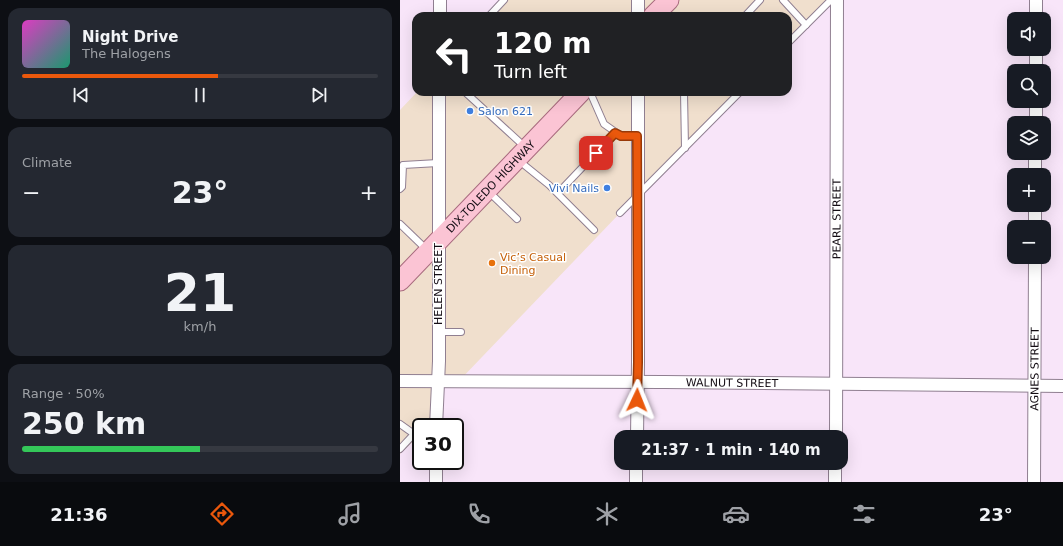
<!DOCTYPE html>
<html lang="en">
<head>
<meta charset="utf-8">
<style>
	:root { --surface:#171b24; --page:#242831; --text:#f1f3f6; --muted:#9ea1a6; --line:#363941; --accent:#ea580c }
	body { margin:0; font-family:"DejaVu Sans",sans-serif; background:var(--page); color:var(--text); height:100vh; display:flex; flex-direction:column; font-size:15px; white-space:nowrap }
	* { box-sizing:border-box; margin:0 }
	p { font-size:13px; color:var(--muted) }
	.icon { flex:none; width:22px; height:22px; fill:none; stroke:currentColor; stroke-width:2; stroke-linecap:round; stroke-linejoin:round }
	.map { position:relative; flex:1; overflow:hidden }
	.sheet { display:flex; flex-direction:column; gap:8px; padding:8px; background:#0d0f14; width:400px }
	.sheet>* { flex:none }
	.hud { position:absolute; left:12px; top:12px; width:380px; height:84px; border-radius:12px; box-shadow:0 4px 16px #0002; background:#202124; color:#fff; overflow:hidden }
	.controls { position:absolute; left:607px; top:12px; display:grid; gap:8px }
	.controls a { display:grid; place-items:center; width:44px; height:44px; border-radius:8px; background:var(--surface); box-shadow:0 4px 16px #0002; font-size:20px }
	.speed { position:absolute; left:12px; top:418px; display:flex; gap:8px; font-size:20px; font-weight:700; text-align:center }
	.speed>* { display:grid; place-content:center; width:52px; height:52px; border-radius:50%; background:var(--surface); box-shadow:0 4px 16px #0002; line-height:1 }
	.speed .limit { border:2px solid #111; border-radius:6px; background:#fff; color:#111 }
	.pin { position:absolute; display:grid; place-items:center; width:34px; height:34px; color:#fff; margin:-17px; border-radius:8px; box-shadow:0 2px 6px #0006 }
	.me { position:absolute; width:44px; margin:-22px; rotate:2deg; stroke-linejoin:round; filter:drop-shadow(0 0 3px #0008) }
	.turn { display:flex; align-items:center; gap:14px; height:84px; padding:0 16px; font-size:18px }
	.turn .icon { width:52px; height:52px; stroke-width:2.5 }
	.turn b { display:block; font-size:28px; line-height:34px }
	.big { font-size:30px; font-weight:700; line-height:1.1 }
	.sheet .card { flex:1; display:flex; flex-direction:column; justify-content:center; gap:6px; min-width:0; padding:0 14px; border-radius:12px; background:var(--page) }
	.sheet .dial { align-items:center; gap:0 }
	.dial b { font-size:52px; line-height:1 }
	.song { display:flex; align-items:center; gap:12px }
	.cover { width:48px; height:48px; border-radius:6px; background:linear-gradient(135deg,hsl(310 70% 55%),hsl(160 70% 35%)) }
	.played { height:4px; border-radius:2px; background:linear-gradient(90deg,var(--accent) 55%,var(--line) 55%) }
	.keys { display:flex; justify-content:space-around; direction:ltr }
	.heat { display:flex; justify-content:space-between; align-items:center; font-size:22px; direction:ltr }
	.charge { height:6px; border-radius:3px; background:linear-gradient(90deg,#34c759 50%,var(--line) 0) }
	.trip { position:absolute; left:214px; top:430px; width:234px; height:40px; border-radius:12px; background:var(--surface); box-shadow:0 4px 16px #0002; font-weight:700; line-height:40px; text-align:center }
	.tabs { display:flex; height:64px; justify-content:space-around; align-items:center; background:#090b0e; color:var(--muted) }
	.tabs .icon { width:28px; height:28px }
	.tabs .current { color:var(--accent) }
	.tabs b { font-size:18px; color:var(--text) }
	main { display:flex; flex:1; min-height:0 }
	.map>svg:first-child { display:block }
	.commercial { fill:#f0dfcd }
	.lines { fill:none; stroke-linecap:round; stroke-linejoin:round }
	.lane-casing { stroke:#907f91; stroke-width:8 }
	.street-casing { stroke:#907f91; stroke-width:14 }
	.primary-casing { stroke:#a86b7e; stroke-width:21 }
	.lane { stroke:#fff; stroke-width:6 }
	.street { stroke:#fff; stroke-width:12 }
	.primary { stroke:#fbc4d4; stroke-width:19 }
	.route-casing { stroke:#983908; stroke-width:10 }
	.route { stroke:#ea580c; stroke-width:7 }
	.shop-dot { fill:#3f7fe0; stroke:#fff; stroke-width:1.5 }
	.food-dot { fill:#e8710a; stroke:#fff; stroke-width:1.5 }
	.labels { text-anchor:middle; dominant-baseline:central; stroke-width:3; stroke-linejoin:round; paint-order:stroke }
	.shop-label { font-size:11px; fill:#366cbe; stroke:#fff; text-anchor:start }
	.street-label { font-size:11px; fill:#140d14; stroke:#fff }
	.food-label { font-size:11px; fill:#c56008; stroke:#fff; text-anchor:start }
</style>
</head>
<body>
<main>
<section class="sheet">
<div class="card">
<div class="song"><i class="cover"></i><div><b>Night Drive</b><p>The Halogens</p></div></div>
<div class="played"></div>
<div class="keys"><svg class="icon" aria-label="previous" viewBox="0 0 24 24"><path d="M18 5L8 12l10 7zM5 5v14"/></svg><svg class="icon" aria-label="pause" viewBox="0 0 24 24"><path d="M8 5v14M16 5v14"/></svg><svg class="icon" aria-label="next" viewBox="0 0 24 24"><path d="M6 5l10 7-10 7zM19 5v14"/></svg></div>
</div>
<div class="card"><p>Climate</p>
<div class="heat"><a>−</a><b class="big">23°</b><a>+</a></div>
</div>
<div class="card dial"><b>21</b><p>km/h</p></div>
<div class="card"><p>Range · 50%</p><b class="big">250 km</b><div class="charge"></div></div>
</section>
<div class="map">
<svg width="663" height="482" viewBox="0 0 663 482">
	<rect width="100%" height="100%" fill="#f8e5f9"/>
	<g class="commercial">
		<path d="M104,0H431L388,43V16H89Z"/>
		<path d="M17,92H340L220,213L59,381H38L36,418L21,427V434L0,454V110Z"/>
	</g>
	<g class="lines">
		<g class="lane-casing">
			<g id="lane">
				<path d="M383,0L406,25"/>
				<path d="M89,16L104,0"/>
				<path d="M345,16L360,0"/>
				<path d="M388,43L431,0"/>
				<path d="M65,92L125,147"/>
				<path d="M190,92L204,124L221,136H237"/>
				<path d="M284,92L285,148"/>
				<path d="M118,160L149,185L194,230"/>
				<path d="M0,189L2,187L3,165L38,163"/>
				<path d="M88,191L117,219"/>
				<path d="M158,193L215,133"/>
				<path d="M220,213L340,92"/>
				<path d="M0,224L26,249"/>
				<path d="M38,332H61"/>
				<path d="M0,424L14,434"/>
				<path d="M24,427L36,418"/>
				<path d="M0,449L14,434L21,429"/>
			</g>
		</g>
		<g class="street-casing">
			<g id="street">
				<path d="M40,16V0"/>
				<path d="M238,16V0"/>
				<path d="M636,19V0"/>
				<path d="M636,71V49"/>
				<path d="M636,123V101"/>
				<path d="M635,175V153"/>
				<path d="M635,227V205"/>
				<path id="s1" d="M0,381L265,382L663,386"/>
				<path d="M36,427L39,361V92"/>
				<path d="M237,437L238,362V92"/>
				<path id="s2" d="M436,437L437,0"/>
				<path d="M36,482V461"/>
				<path d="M236,482V463"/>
				<path d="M435,482V463"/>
				<path id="s3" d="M634,482L635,257"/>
			</g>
		</g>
		<g class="primary-casing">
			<g id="primary">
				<path d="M253,16L269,0"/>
				<path id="s4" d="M0,281L181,92"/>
			</g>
		</g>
		<use href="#lane" class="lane"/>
		<use href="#street" class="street"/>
		<use href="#primary" class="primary"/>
	</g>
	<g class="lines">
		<g class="route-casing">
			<path id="route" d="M196,153L215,133L221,136H237L238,362L237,400"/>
		</g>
		<use href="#route" class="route"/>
	</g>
	<g class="shop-dot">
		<circle cx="70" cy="111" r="4"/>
		<circle cx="207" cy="188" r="4"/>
	</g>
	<circle class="food-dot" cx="92" cy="263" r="4"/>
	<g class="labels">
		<g class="shop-label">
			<text x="78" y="111">Salon 621</text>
			<text x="199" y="188" text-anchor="end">Vivi Nails</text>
		</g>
		<g class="street-label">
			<text stroke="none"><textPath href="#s4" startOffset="131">DIX-TOLEDO HIGHWAY</textPath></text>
			<text stroke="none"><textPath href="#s2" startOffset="218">PEARL STREET</textPath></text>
			<text transform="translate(38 284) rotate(-90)">HELEN STREET</text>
			<text stroke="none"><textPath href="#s3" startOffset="113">AGNES STREET</textPath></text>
			<text stroke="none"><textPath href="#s1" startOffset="332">WALNUT STREET</textPath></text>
		</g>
		<g class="food-label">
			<text x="100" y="257">Vic’s Casual<tspan x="100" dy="13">Dining</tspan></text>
		</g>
	</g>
</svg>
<div class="controls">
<a><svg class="icon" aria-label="sound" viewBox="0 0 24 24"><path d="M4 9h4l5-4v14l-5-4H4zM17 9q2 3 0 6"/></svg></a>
<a><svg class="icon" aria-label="search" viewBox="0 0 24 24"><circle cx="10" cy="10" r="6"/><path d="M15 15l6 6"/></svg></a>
<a><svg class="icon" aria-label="layers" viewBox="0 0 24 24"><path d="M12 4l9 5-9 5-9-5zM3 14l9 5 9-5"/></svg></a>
<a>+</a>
<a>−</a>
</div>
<div class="speed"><div class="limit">30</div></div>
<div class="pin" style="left:196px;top:153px;background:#d93025"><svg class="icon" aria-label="arrive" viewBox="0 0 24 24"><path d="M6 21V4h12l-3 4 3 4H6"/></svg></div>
<svg class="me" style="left:237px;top:400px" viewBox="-20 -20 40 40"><path d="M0-17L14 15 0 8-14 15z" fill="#ea580c" stroke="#fff" stroke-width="4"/></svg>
<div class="trip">21:37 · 1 min · 140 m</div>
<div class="hud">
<div class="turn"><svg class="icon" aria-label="left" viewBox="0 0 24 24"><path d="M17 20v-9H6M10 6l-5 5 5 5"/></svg><div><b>120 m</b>Turn left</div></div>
</div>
</div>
</main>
<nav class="tabs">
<b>21:36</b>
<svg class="icon current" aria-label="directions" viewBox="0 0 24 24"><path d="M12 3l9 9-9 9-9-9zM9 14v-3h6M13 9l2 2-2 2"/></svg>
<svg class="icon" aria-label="music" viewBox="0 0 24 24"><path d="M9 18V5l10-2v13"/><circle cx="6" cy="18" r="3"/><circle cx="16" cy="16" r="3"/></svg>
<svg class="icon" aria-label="phone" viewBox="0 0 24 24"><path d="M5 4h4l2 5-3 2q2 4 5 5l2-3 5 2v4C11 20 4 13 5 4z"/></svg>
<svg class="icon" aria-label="climate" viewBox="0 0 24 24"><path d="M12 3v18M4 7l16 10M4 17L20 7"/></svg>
<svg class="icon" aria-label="car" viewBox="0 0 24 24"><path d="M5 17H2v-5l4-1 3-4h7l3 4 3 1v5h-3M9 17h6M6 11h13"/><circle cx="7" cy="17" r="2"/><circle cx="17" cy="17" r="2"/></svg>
<svg class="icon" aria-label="filters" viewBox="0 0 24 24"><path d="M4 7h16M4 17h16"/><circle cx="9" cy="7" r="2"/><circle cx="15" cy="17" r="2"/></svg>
<b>23°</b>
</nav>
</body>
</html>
